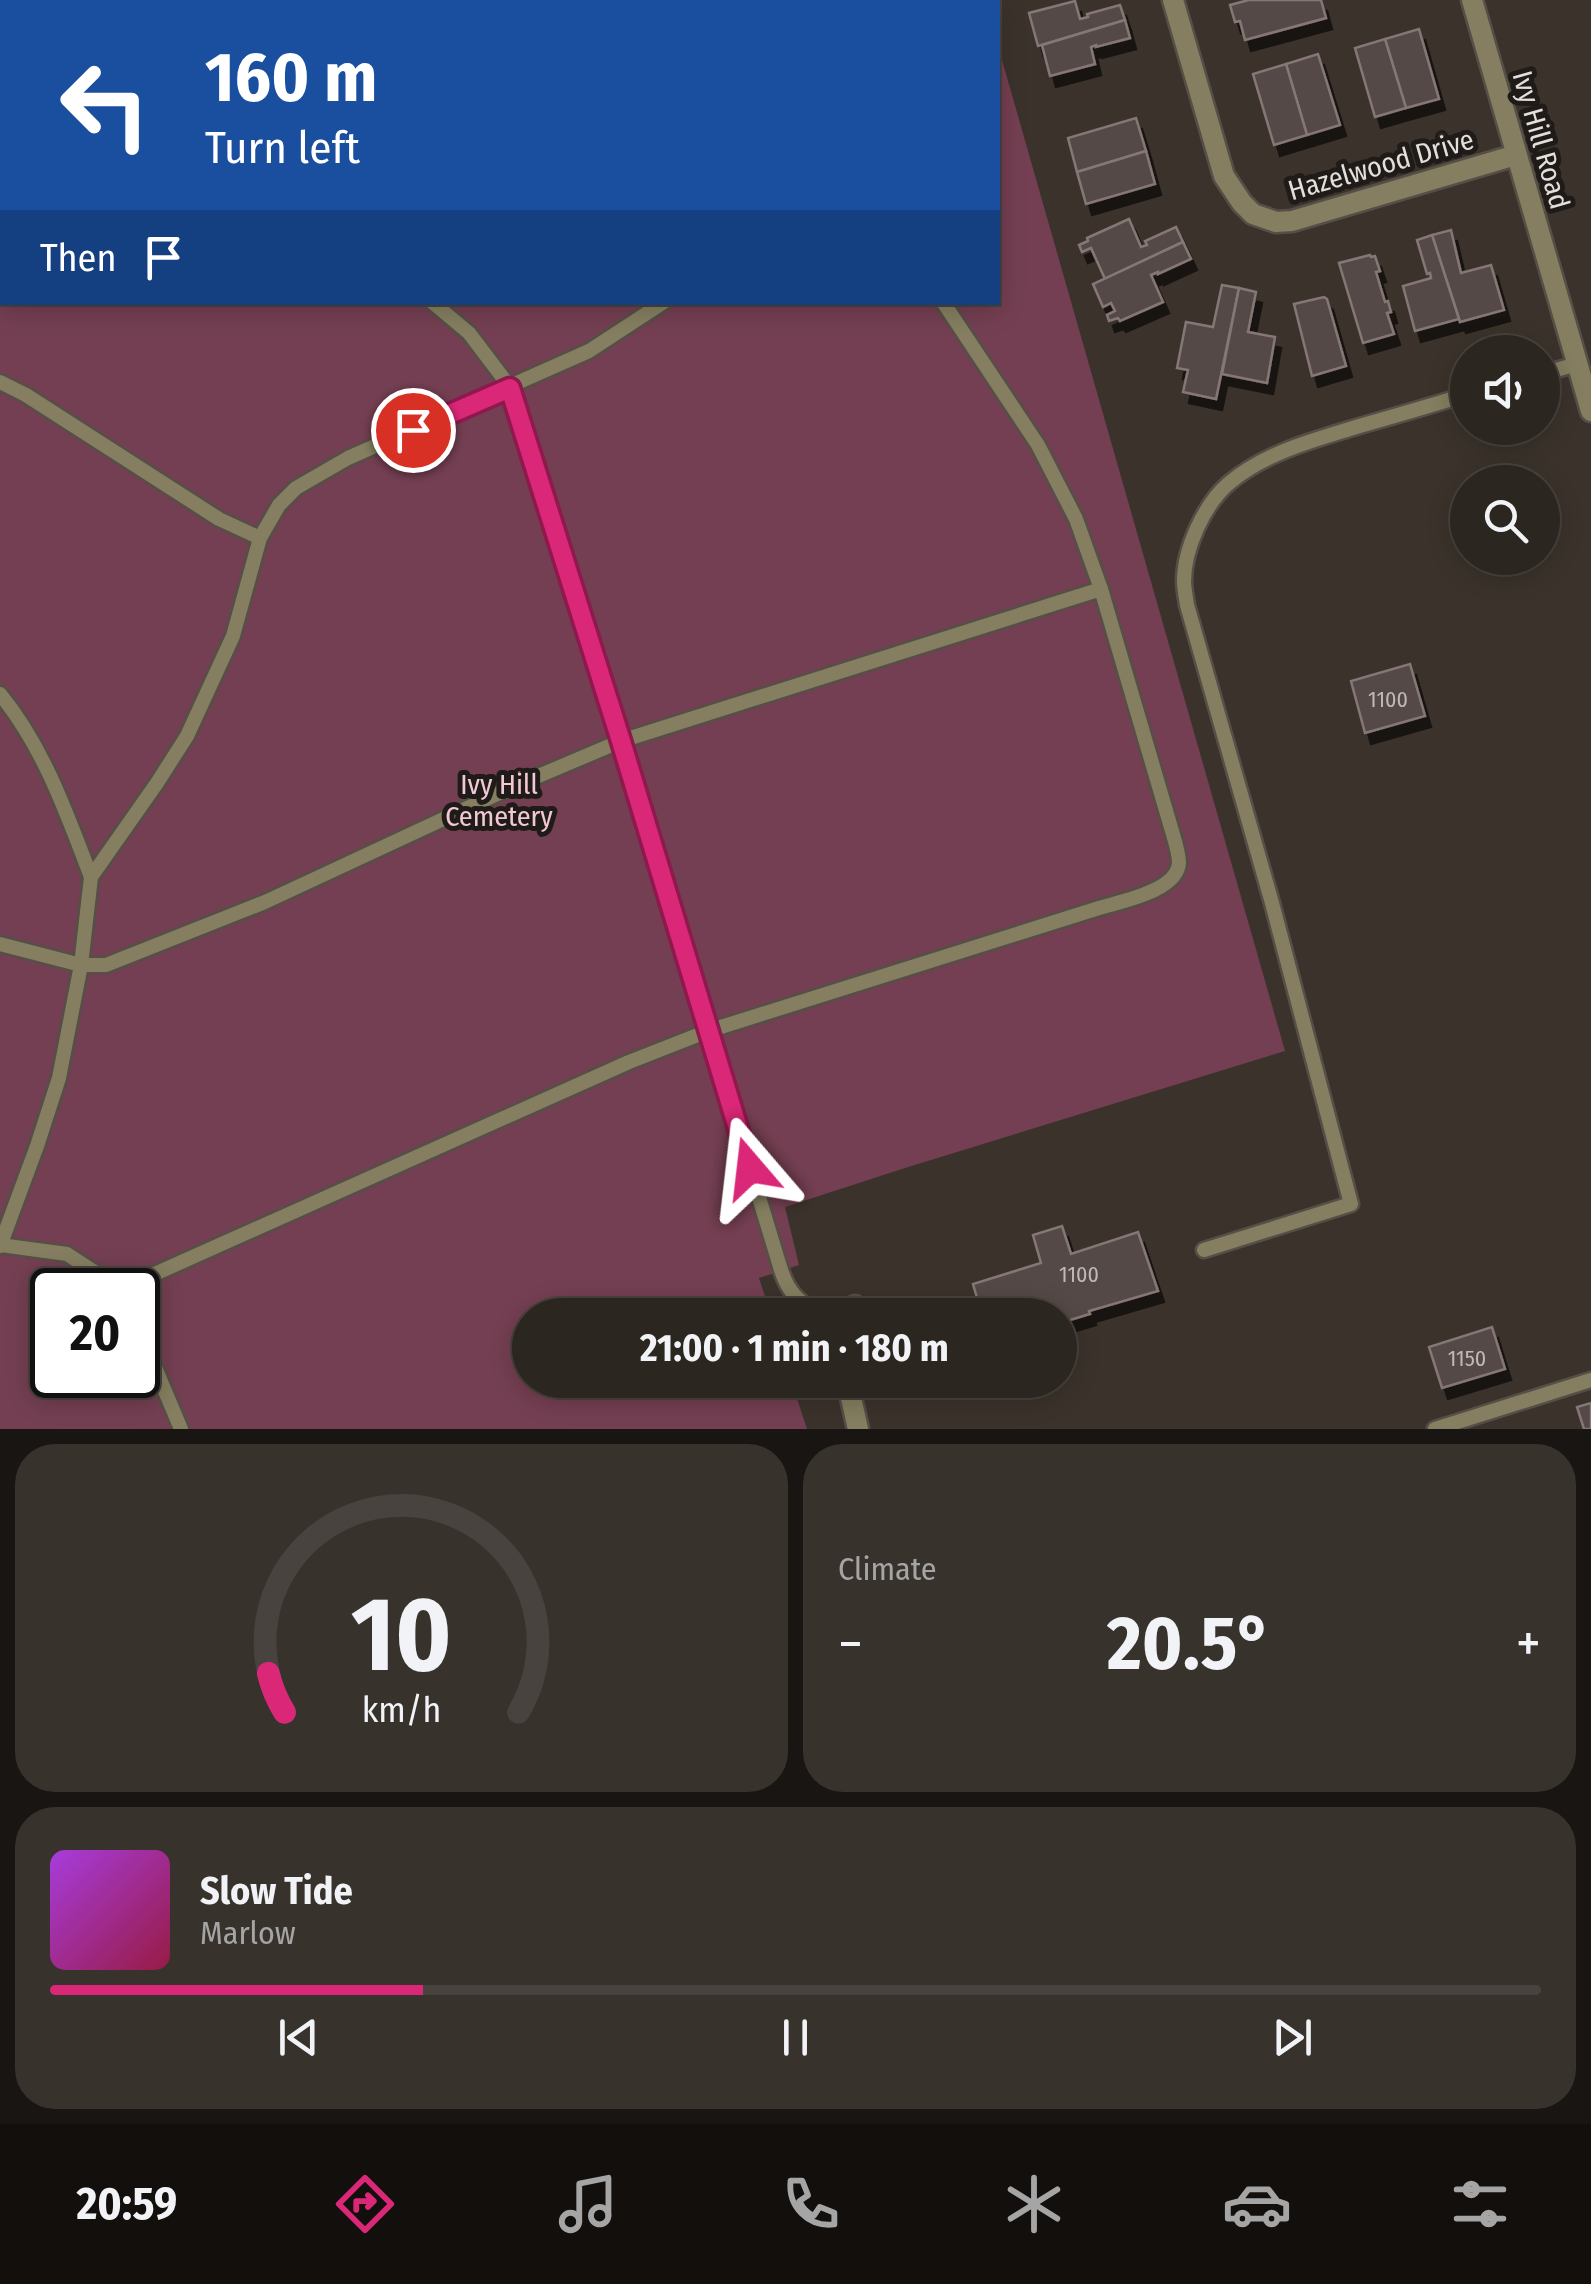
<!DOCTYPE html>
<html lang="en">
<head>
<meta charset="utf-8">
<style>
	:root { --surface:#2c2620; --page:#38322d; --text:#f1f3f6; --muted:#a6a5a5; --line:#48433e; --accent:#db2777 }
	body { margin:0; font-family:"Fira Sans Condensed",sans-serif; background:var(--page); color:var(--text); height:100vh; display:flex; flex-direction:column; font-size:38px; white-space:nowrap }
	* { box-sizing:border-box; margin:0 }
	p { font-size:32px; color:var(--muted) }
	.icon { flex:none; width:55px; height:55px; fill:none; stroke:currentColor; stroke-width:2; stroke-linecap:round; stroke-linejoin:round }
	.map { position:relative; height:1429px; overflow:hidden }
	.drawer { display:flex; flex-direction:column; gap:15px; padding:15px; background:#181512; flex:1 }
	.drawer>* { flex:none }
	.top-card { position:absolute; left:0px; top:0px; width:1000px; height:305px; box-shadow:0 5px 25px #0003,0 0 0 2px var(--line); background:#1a4fa0; color:#fff; overflow:hidden }
	.tools { position:absolute; left:1450px; top:335px; display:grid; gap:20px }
	.tools a { display:grid; place-items:center; width:110px; height:110px; border-radius:50%; background:var(--surface); box-shadow:0 5px 25px #0003,0 0 0 2px var(--line); font-size:50px }
	.speed { position:absolute; left:30px; top:1268px; display:flex; gap:20px; font-size:50px; font-weight:700; text-align:center }
	.speed>* { display:grid; place-content:center; width:130px; height:130px; border-radius:50%; background:var(--surface); box-shadow:0 5px 25px #0003,0 0 0 2px var(--line); line-height:1 }
	.speed .limit { border:5px solid #111; border-radius:15px; background:#fff; color:#111 }
	.pin { position:absolute; display:grid; place-items:center; width:85px; height:85px; color:#fff; margin:-42px; border:5px solid #fff; border-radius:50%; box-shadow:0 2px 10px #0007 }
	.me { position:absolute; width:110px; margin:-55px; rotate:343deg; stroke-linejoin:round; filter:drop-shadow(0 0 8px #0008) }
	.turn { display:flex; align-items:center; gap:35px; height:210px; padding:0 40px; font-size:45px }
	.turn .icon { width:130px; height:130px; stroke-width:2.5 }
	.turn b { display:block; font-size:70px; line-height:85px }
	.then { display:flex; align-items:center; height:95px; padding:0 40px; background:#0003; gap:20px; font-size:38px }
	.big { font-size:75px; font-weight:700; line-height:1.1 }
	.drawer .widget { flex:1; display:flex; flex-direction:column; justify-content:center; gap:15px; min-width:0; padding:0 35px; border-radius:40px; background:var(--page) }
	.drawer .dial { align-items:center; gap:0 }
	.dial svg { height:260px; overflow:visible; fill:none; stroke:var(--line); stroke-width:7; stroke-linecap:round; text-anchor:middle }
	.dial text { fill:var(--text); stroke:none }
	.song { display:flex; align-items:center; gap:30px }
	.cover { width:120px; height:120px; border-radius:15px; background:linear-gradient(135deg,hsl(280 70% 55%),hsl(340 70% 35%)) }
	.played { height:10px; border-radius:5px; background:linear-gradient(90deg,var(--accent) 25%,var(--line) 25%) }
	.keys { display:flex; justify-content:space-around; direction:ltr }
	.heat { display:flex; justify-content:space-between; align-items:center; font-size:55px; direction:ltr }
	.drawer .tiles { flex:1; display:grid; gap:15px; grid-template-columns:1fr 1fr }
	.widget:last-child { grid-column:span 2 }
	.trip { position:absolute; left:512px; top:1298px; width:565px; height:100px; border-radius:50px; background:var(--surface); box-shadow:0 5px 25px #0003,0 0 0 2px var(--line); font-weight:700; line-height:100px; text-align:center }
	.menu { display:flex; height:160px; justify-content:space-around; align-items:center; background:#120f0d; color:var(--muted) }
	.menu .icon { width:70px; height:70px }
	.menu .active { color:var(--accent) }
	.menu b { font-size:45px; color:var(--text) }
	.map>svg:first-child { display:block }
	.green { fill:#743f52; fill-rule:evenodd }
	.building { fill:#554946; stroke:#857775; stroke-width:2.5; filter:url(#shadow) }
	.lines { fill:none; stroke-linecap:round; stroke-linejoin:round }
	.service-casing { stroke:#564f47; stroke-width:19 }
	.minor-casing { stroke:#564f47; stroke-width:25 }
	.tertiary-casing { stroke:#564f47; stroke-width:25 }
	.service { stroke:#857e60; stroke-width:14 }
	.minor { stroke:#857e60; stroke-width:20 }
	.tertiary { stroke:#857e60; stroke-width:20 }
	.route-casing { stroke:#8e194d; stroke-width:25 }
	.route { stroke:#db2777; stroke-width:18 }
	.labels { text-anchor:middle; dominant-baseline:central; stroke-width:10; stroke-linejoin:round; paint-order:stroke }
	.number-label { font-size:22px; fill:#c0bab5 }
	.street-label { font-size:28px; fill:#e4dfda; stroke:#1f1b18 }
	.park-label { font-size:28px; fill:#f3c8d5; stroke:#1f1b18 }
</style>
</head>
<body>
<div class="map">
<svg width="1591" height="1429" viewBox="0 0 1591 1429">
	<defs>
		<filter id="shadow"><feDropShadow dx="6" dy="11" stdDeviation="0" flood-color="#0009"/></filter>
	</defs>
	<rect width="100%" height="100%" fill="#3b332b"/>
	<path class="green" d="M0,0H985V2H2V302H998V46L1285,1051L905,1168L785,1207L799,1265L759,1278L771,1315H530V1380H791L807,1429H0ZM52,1290H138V1375H52Z"/>
	<g class="building">
		<path d="M1249,0H1321L1326,18L1245,40L1240,21L1235,22L1230,5Z"/>
		<path d="M1075,1L1080,19L1088,17L1087,14L1120,5L1125,20L1038,46L1029,13Z"/>
		<path d="M1125,20L1130,38L1096,47V45L1091,47L1095,64L1050,76L1042,45Z"/>
		<path d="M1419,29L1439,99L1406,108L1385,39Z"/>
		<path d="M1385,39L1406,108L1375,117L1355,48Z"/>
		<path d="M1318,54L1340,125L1307,135L1286,64Z"/>
		<path d="M1286,64L1307,135L1274,145L1253,74Z"/>
		<path d="M1136,118L1146,151L1077,172L1068,138Z"/>
		<path d="M1146,151L1155,184L1086,204L1077,172Z"/>
		<path d="M1129,219L1141,247L1147,245L1145,241L1176,227L1183,242L1105,279L1091,248L1082,252L1079,245L1088,241L1087,238Z"/>
		<path d="M1451,230L1461,273L1491,265L1504,310L1460,322L1432,235Z"/>
		<path d="M1432,235L1459,319L1415,331L1403,286L1431,278L1430,273L1427,274L1417,240Z"/>
		<path d="M1183,242L1191,259L1158,274V272L1151,275L1163,302L1120,321L1118,318L1109,321L1107,315L1115,311L1111,303L1103,307L1093,284Z"/>
		<path d="M1370,255L1371,257L1375,256L1380,271L1376,272L1385,302L1388,301L1391,312L1387,313L1394,334L1363,343L1339,263Z"/>
		<path d="M1222,285L1239,288L1216,399L1183,392L1188,370L1177,368L1186,322L1213,327Z"/>
		<path d="M1239,288L1256,292L1248,332L1275,337L1267,383L1222,374Z"/>
		<path d="M1324,297L1327,299L1346,366L1312,376L1294,304Z"/>
		<path d="M1410,664L1425,716L1365,733L1351,681Z"/>
		<path d="M1062,1226L1071,1254L1138,1232L1158,1291L1089,1311L1090,1314L1060,1323V1315H982L973,1284L1041,1263L1033,1235Z"/>
		<path d="M1492,1327L1505,1369L1442,1388L1429,1347Z"/>
		<path d="M1591,1403V1429H1584L1577,1407Z"/>
	</g>
	<g class="lines">
		<g class="service-casing">
			<g id="service">
				<path d="M259,0L260,2"/>
				<path d="M912,2V0"/>
				<path d="M432,302L469,333L510,387L621,741L781,1270C789,1294 798,1300 818,1315"/>
				<path d="M1542,374L1577,364"/>
				<path d="M0,382L26,395L219,519L260,538"/>
				<path d="M0,694C43,746 67,814 91,877"/>
				<path d="M0,944L81,965H106L265,902L510,788L621,741L1101,589"/>
				<path d="M0,1245L67,1254L122,1290"/>
				<path d="M0,1246L37,1146L59,1078L81,965L91,877L157,783L187,736L233,636L260,538L279,505L296,488L348,458L589,351L664,302"/>
				<path d="M1204,1250L1351,1204L1272,903L1187,605C1186,597 1184,589 1184,581C1184,549 1204,505 1228,484C1265,452 1317,439 1363,425C1398,415 1433,405 1468,394"/>
				<path d="M121,1289L629,1062L708,1031L1099,908C1122,901 1177,891 1179,863C1179,853 1175,841 1172,831L1101,589L1076,519L1038,445L943,302"/>
				<path d="M138,1327L181,1429"/>
				<path d="M1435,1429L1591,1380"/>
			</g>
		</g>
		<g class="minor-casing">
			<g id="minor">
				<path d="M1173,0L1224,176L1242,203L1253,214L1276,222L1292,221L1516,155"/>
				<path d="M853,1315L855,1306"/>
				<path d="M847,1380L858,1429"/>
			</g>
		</g>
		<g class="tertiary-casing">
			<path id="tertiary" d="M1472,0L1591,411"/>
		</g>
		<use href="#service" class="service"/>
		<use href="#minor" class="minor"/>
		<use href="#tertiary" class="tertiary"/>
	</g>
	<g class="lines">
		<g class="route-casing">
			<path id="route" d="M413,430L510,388L621,741L750,1168"/>
		</g>
		<use href="#route" class="route"/>
	</g>
	<g class="labels">
		<g class="number-label">
			<text x="1388" y="699">1100</text>
			<text x="1079" y="1274">1100</text>
			<text x="1467" y="1358">1150</text>
		</g>
		<g class="street-label">
			<text transform="translate(1541 140) rotate(74)">Ivy Hill Road</text>
			<text transform="translate(1381 165) rotate(-16)">Hazelwood Drive</text>
		</g>
		<g class="park-label">
			<text x="499" y="784">Ivy Hill<tspan x="499" dy="32">Cemetery</tspan></text>
		</g>
	</g>
</svg>
<div class="tools">
<a><svg class="icon" aria-label="sound" viewBox="0 0 24 24"><path d="M4 9h4l5-4v14l-5-4H4zM17 9q2 3 0 6"/></svg></a>
<a><svg class="icon" aria-label="search" viewBox="0 0 24 24"><circle cx="10" cy="10" r="6"/><path d="M15 15l6 6"/></svg></a>
</div>
<div class="speed"><div class="limit">20</div></div>
<div class="pin" style="left:413px;top:430px;background:#d93025"><svg class="icon" aria-label="arrive" viewBox="0 0 24 24"><path d="M6 21V4h12l-3 4 3 4H6"/></svg></div>
<svg class="me" style="left:750px;top:1168px" viewBox="-20 -20 40 40"><path d="M0-17L14 15 0 8-14 15z" fill="#db2777" stroke="#fff" stroke-width="4"/></svg>
<div class="trip">21:00 · 1 min · 180 m</div>
<div class="top-card">
<div class="turn"><svg class="icon" aria-label="left" viewBox="0 0 24 24"><path d="M17 20v-9H6M10 6l-5 5 5 5"/></svg><div><b>160 m</b>Turn left</div></div>
<div class="then">Then<svg class="icon" aria-label="arrive" viewBox="0 0 24 24"><path d="M6 21V4h12l-3 4 3 4H6"/></svg></div>
</div>
</div>
<section class="drawer">
<div class="tiles">
<div class="widget dial"><svg viewBox="0 0 100 80">
<path d="M14 69A42 42 0 1 1 86 69"/>
<path d="M14 69A42 42 0 0 1 9 57" stroke="#db2777"/>
<text x="50" y="56" font-size="32" font-weight="700">10</text>
<text x="50" y="72" font-size="11">km/h</text>
</svg></div>
<div class="widget"><p>Climate</p>
<div class="heat"><a>−</a><b class="big">20.5°</b><a>+</a></div>
</div>
<div class="widget">
<div class="song"><i class="cover"></i><div><b>Slow Tide</b><p>Marlow</p></div></div>
<div class="played"></div>
<div class="keys"><svg class="icon" aria-label="previous" viewBox="0 0 24 24"><path d="M18 5L8 12l10 7zM5 5v14"/></svg><svg class="icon" aria-label="pause" viewBox="0 0 24 24"><path d="M8 5v14M16 5v14"/></svg><svg class="icon" aria-label="next" viewBox="0 0 24 24"><path d="M6 5l10 7-10 7zM19 5v14"/></svg></div>
</div>
</div>
</section>
<nav class="menu">
<b>20:59</b>
<svg class="icon active" aria-label="directions" viewBox="0 0 24 24"><path d="M12 3l9 9-9 9-9-9zM9 14v-3h6M13 9l2 2-2 2"/></svg>
<svg class="icon" aria-label="music" viewBox="0 0 24 24"><path d="M9 18V5l10-2v13"/><circle cx="6" cy="18" r="3"/><circle cx="16" cy="16" r="3"/></svg>
<svg class="icon" aria-label="phone" viewBox="0 0 24 24"><path d="M5 4h4l2 5-3 2q2 4 5 5l2-3 5 2v4C11 20 4 13 5 4z"/></svg>
<svg class="icon" aria-label="climate" viewBox="0 0 24 24"><path d="M12 3v18M4 7l16 10M4 17L20 7"/></svg>
<svg class="icon" aria-label="car" viewBox="0 0 24 24"><path d="M5 17H2v-5l4-1 3-4h7l3 4 3 1v5h-3M9 17h6M6 11h13"/><circle cx="7" cy="17" r="2"/><circle cx="17" cy="17" r="2"/></svg>
<svg class="icon" aria-label="filters" viewBox="0 0 24 24"><path d="M4 7h16M4 17h16"/><circle cx="9" cy="7" r="2"/><circle cx="15" cy="17" r="2"/></svg>
</nav>
</body>
</html>
